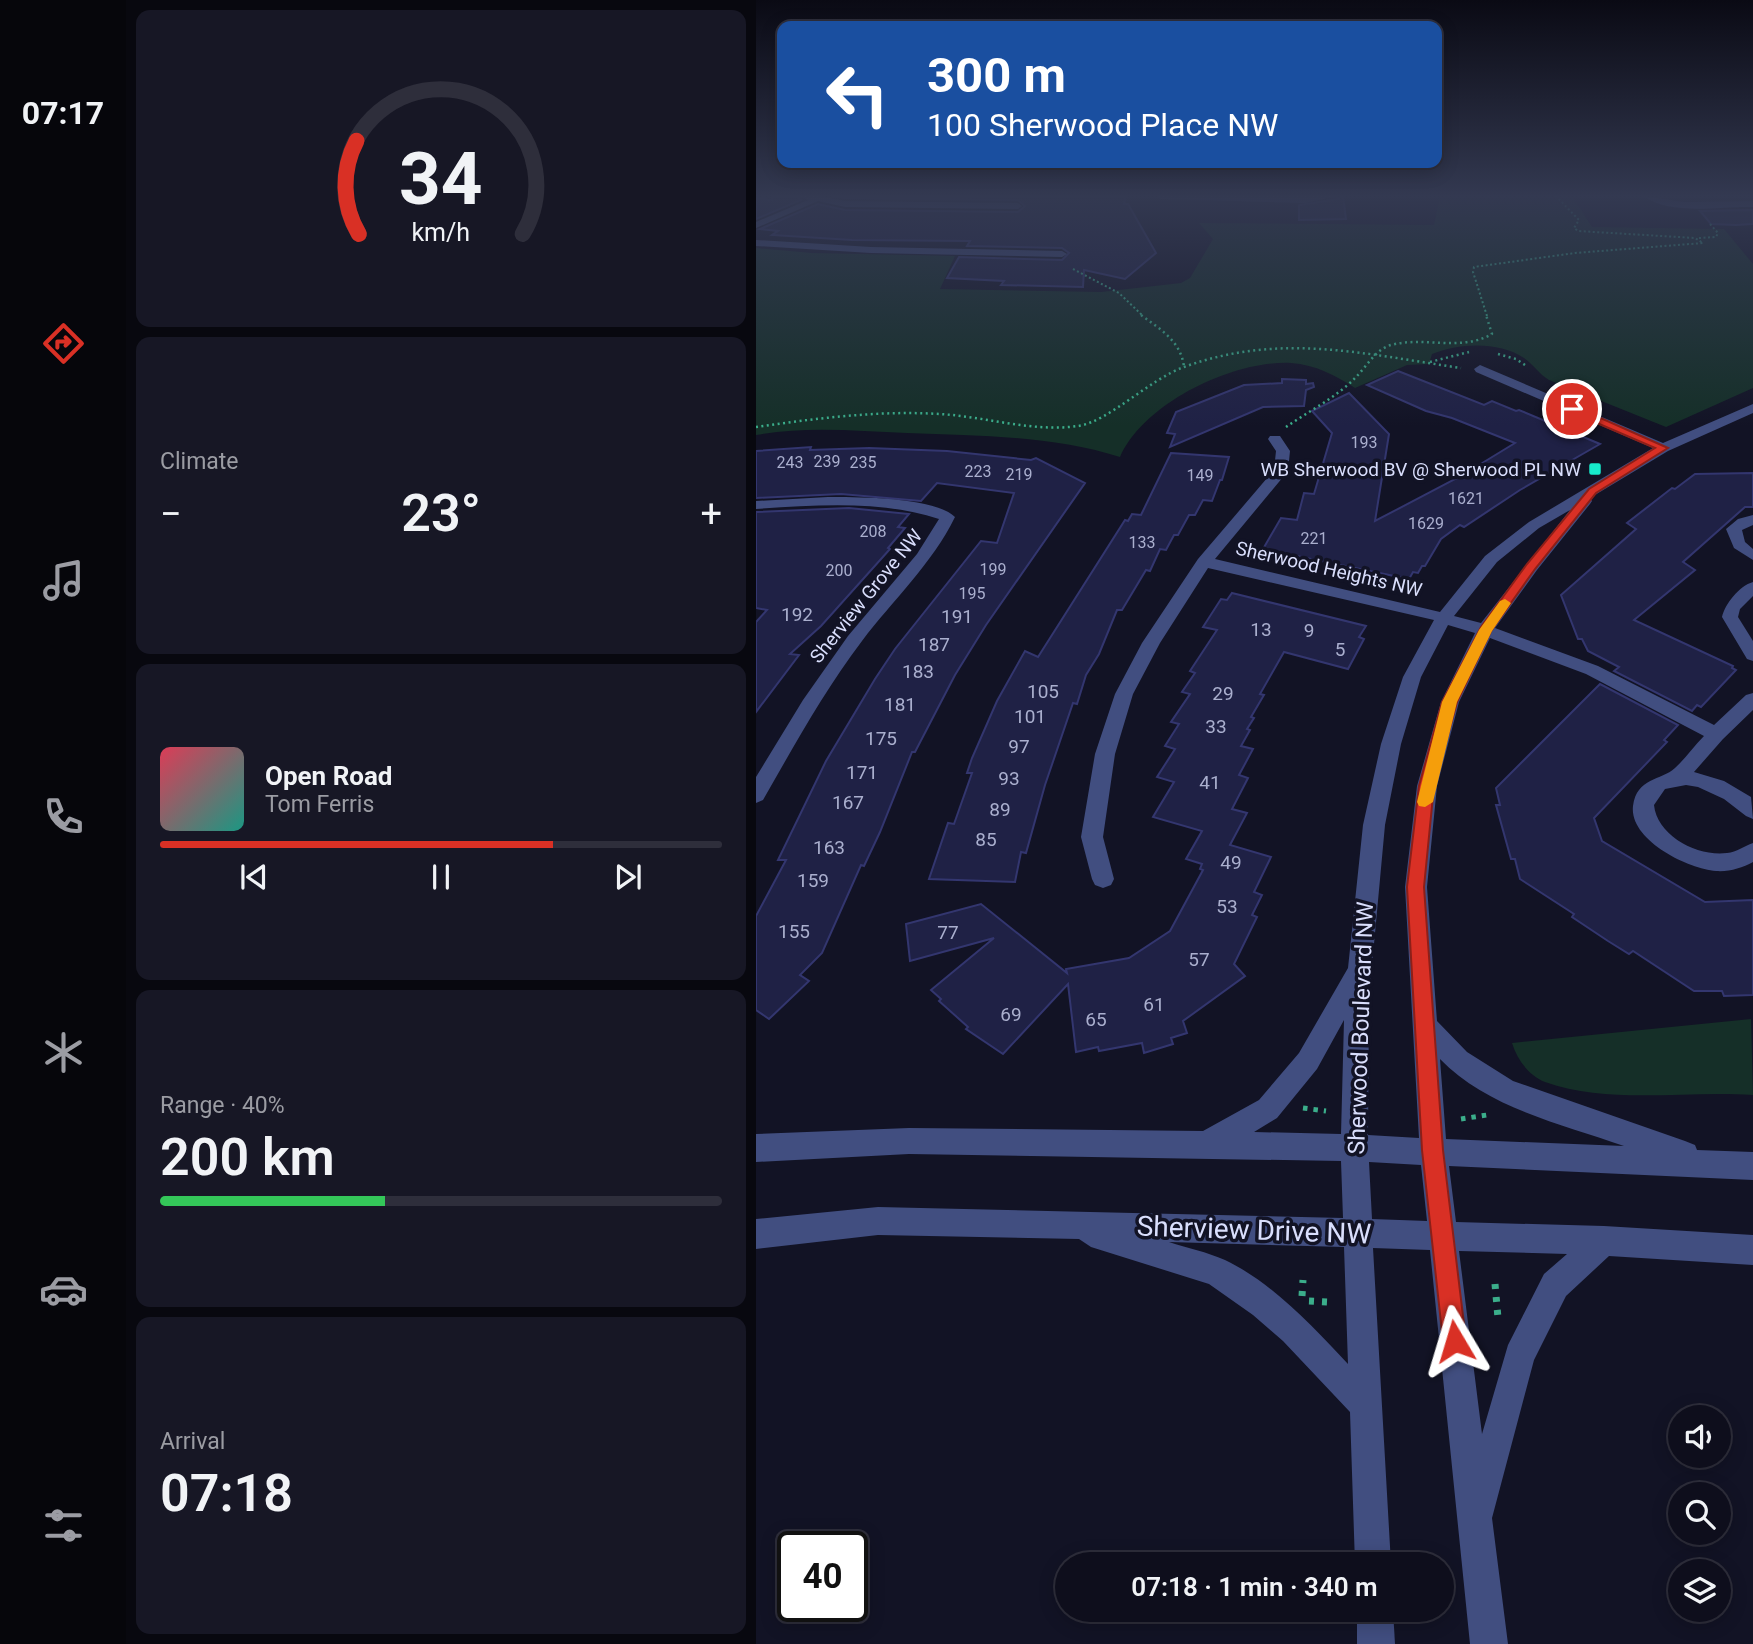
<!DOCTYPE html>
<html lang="en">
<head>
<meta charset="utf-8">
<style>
	:root { --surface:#0e0e1c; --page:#171725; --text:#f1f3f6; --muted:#9b9ca3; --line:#2e2e3b; --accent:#d93025 }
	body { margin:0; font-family:Roboto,sans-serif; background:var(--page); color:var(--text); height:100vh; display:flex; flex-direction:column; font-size:26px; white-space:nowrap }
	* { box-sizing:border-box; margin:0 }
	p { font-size:23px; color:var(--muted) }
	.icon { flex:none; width:38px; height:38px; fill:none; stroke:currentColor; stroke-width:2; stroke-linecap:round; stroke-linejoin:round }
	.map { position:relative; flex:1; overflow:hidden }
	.details { display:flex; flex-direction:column; gap:10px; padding:10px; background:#08080f; width:630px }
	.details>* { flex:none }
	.banner { position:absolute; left:21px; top:21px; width:665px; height:147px; border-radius:14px; box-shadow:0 4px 18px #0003,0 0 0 2px var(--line); background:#1a4fa0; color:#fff; overflow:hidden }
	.buttons { position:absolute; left:912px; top:1405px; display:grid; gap:14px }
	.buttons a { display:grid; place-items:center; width:63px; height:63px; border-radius:50%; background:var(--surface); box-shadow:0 4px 18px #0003,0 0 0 2px var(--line); font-size:35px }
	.speed { position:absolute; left:21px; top:1531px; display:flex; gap:14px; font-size:35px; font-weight:700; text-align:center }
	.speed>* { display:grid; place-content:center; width:91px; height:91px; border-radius:50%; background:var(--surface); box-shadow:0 4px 18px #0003,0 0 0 2px var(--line); line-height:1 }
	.speed .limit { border:4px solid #111; border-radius:10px; background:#fff; color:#111 }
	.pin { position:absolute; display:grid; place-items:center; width:60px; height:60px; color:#fff; margin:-30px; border:4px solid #fff; border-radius:50%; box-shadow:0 2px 7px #0007 }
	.me { position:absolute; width:77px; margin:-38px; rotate:353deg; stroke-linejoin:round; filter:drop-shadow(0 0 5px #0008) }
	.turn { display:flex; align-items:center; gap:24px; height:147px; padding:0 35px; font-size:32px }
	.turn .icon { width:91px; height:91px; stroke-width:2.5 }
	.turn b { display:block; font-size:49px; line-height:60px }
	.big { font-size:52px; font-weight:600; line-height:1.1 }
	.details .widget { flex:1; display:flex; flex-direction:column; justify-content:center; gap:10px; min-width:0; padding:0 24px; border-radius:14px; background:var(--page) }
	.details .dial { align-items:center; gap:0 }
	.dial svg { height:182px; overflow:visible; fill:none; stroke:var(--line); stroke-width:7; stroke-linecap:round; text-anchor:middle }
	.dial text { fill:var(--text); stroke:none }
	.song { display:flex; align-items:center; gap:21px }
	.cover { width:84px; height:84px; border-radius:10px; background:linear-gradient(135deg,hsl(350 70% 55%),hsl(170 70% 35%)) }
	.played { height:7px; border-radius:4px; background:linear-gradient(90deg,var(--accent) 70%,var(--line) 70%) }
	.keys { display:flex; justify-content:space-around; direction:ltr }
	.heat { display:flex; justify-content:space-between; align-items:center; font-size:38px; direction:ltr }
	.charge { height:10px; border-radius:5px; background:linear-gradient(90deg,#34c759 40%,var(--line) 0) }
	.trip { position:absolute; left:299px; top:1552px; width:399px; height:70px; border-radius:35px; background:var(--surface); box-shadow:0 4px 18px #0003,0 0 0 2px var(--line); font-weight:600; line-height:70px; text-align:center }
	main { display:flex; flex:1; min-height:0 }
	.tabs { display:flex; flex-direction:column; width:126px; justify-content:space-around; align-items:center; background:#06060b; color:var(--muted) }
	.tabs .icon { width:49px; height:49px }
	.tabs .on { color:var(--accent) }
	.tabs b { font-size:32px; color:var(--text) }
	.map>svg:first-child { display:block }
	.green { fill:#152f28 }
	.building { fill:#1f2145; stroke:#33366f; stroke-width:2 }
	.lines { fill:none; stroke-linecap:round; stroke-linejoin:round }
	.path-far3 { stroke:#3bae8b; stroke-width:2; stroke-dasharray:2 2.5; stroke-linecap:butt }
	.path-far2 { stroke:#3bae8b; stroke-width:2.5; stroke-dasharray:2 3.5; stroke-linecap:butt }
	.path-far1 { stroke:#3bae8b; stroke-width:5; stroke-dasharray:4.5 6; stroke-linecap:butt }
	.path { stroke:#3bae8b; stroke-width:7; stroke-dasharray:5 8; stroke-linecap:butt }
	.minor { fill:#414e80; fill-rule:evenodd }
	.route { fill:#d93025; stroke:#8d1f18; stroke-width:2 }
	.slow { fill:#f59e0b }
	.poi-dot { fill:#17eacb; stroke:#121325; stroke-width:2.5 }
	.labels { text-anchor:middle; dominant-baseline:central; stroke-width:7; stroke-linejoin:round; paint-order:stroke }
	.far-number-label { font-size:16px; fill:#aaafce }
	.far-poi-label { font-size:19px; fill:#d9defc; stroke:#121325; text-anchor:end }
	.far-street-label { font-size:19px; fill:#d9defc; stroke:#121325 }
	.number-label { font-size:19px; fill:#aaafce }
	.street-label { font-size:23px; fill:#d9defc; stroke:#121325 }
	.near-street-label { font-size:28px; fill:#d9defc; stroke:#121325 }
</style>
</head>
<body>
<main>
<nav class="tabs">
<b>07:17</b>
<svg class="icon on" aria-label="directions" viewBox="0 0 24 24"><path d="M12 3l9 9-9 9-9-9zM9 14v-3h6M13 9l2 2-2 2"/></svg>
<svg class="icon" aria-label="music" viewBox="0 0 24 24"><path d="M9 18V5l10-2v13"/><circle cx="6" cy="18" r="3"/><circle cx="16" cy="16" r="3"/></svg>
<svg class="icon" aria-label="phone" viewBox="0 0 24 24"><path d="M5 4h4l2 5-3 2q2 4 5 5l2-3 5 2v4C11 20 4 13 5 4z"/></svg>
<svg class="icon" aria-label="climate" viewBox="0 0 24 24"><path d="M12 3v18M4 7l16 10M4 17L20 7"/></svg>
<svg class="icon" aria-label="car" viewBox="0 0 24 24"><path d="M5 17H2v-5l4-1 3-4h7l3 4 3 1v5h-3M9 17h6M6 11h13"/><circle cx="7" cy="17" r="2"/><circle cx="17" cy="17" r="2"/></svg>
<svg class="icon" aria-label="filters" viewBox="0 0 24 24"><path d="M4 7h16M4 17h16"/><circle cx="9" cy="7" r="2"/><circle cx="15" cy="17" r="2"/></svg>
</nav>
<section class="details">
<div class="widget dial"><svg viewBox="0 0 100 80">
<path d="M14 69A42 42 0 1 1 86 69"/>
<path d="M14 69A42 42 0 0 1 13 28" stroke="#d93025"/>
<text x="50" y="56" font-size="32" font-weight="700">34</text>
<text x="50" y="72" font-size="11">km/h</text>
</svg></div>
<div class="widget"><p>Climate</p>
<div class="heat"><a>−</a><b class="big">23°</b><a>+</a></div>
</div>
<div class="widget">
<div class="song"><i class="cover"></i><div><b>Open Road</b><p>Tom Ferris</p></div></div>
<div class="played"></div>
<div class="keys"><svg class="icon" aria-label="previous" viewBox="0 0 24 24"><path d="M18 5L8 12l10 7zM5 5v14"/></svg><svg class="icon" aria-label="pause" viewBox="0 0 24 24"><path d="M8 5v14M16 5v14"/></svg><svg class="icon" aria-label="next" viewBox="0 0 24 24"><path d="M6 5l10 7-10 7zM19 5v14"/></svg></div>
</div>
<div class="widget"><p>Range · 40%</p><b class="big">200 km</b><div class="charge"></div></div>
<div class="widget"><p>Arrival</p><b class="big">07:18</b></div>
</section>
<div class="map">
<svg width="997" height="1644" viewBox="0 0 997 1644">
	<rect width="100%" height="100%" fill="#121325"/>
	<g class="green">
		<path d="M684,196H816L836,227L968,229L997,264V388L910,427L793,380C783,374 777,364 768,358C743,341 703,343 676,354L673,364L651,365L599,388C579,375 560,365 535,363C477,360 388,403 364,457C294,435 223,436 151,433C100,431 50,426 0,435V248L56,253L199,256L184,289L345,292L425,283L434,278L457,239L443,223L678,225Z"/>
		<path d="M995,1019L997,1095C929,1090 854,1105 789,1082C772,1075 761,1059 756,1043Z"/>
	</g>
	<g class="building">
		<path d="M16,196H41L45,200L0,219V198L16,200Z"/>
		<path d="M76,196H370L368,204H372L400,253L369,279L328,270L327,287L245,285L248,281L191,278L203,257L306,260L313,253L306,248L211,246L214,241L96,240L16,235L22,231L4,229L62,204L89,210L262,212L269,206L262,200L89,198Z"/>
		<path d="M584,196H587L590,219L543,220V205L582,199Z"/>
		<path d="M997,210V224L980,225L955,224L944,211Z"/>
		<path d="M642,371L728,405L736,401L760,411L763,410L844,444L764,490L708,527L704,525L685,539L669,566H666L662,573L657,572L653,579L507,549L525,518L541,520L548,493L558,494L576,433L556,411L593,393L633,434L619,521L705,476L759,443L696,418L670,411L611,385Z"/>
		<path d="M526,379L550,380V384L557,383L558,387L550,390L548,406L507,407L414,447L419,434L411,433L420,412L488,385L526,383Z"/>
		<path d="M55,447L54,450L113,448L191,451L275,460L280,458L329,483L230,625L199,675L159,752H156L124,832L108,866L105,865L66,953L44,975L53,981L13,1019L0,1010V916L30,860H22L70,761L119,679L139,649L225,541L241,543L258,493L181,483L165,501L85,494L0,498V451Z"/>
		<path d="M415,453L473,457L466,480H464L456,501L447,500L439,515H433L422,535H418L410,550L404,549L394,571L390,570L366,610H361L343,654L330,675L321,704L317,703L289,785L270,853L265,852L259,882L173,879L192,823L198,824L216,773H211L216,758L241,701L269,651L282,657L369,520L372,521L376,514L385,515Z"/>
		<path d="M997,473V507H989L927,562L939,570L878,620L977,666L976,668L980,670L945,707L941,705L936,711L858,671L863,667L832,651L826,639H822L805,595L880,529L871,523L916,488L919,489L939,474Z"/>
		<path d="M93,508L153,514L142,527L149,528L132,548L134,549L65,626L34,654L43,655L0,712V622L11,610L0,608V512Z"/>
		<path d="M476,593L610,626L603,637L608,639L592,669L528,652L504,694L508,695L495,717L498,718L491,729L494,730L485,746L497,749L483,775L492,778L476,809L491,813L474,845L515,857L498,892L506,895L496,915L501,917L478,964L489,976L427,1021L431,1033L415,1038L417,1044L388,1053L386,1043L343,1051L342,1047L320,1052L312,984L247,1054L210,1029L212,1027L183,1001L185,999L175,990L238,938L154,961L150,924L225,904L311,973L310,969L373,958L414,931L447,870L444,869L446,864L430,859L446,831L397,817L418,782L401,777L419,749L409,746L423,724L415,722L434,694L426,692L439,673L434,671L461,630L447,627L465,599L471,600Z"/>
		<path d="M844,684L922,725L908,740L911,742L838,818L846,841L949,902L997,900V995L968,996L966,991H938L877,951L873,954L852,941L816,917L818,914L764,879L759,859H755L740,805H744L740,788Z"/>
	</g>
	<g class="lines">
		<g class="path-far3">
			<path d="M943,238L960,237L962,233L954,224"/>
			<path d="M317,269L363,293L387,316"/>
			<path d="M731,316L717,272L718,267L819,253L947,243L939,238L822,231L818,228L823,220L800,196"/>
		</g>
		<g class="path-far2">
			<path d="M385,315C404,329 425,341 428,367"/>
			<path d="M742,354L760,359L769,365"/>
			<path d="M674,362L713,352"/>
			<path d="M0,427C63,418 131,409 196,415C237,419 280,432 322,426C352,422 394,379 428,367C524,332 608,354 705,368"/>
			<path d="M530,427C553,411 581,397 600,377C611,366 620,349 635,345C668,336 705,352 736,334L730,315"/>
		</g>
		<g class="path-far1">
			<path d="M547,1108L570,1111"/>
			<path d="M705,1119L731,1115"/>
		</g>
		<g class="path">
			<path d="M739,1284L742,1318"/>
			<path d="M546,1296L547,1280"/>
			<path d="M553,1301L573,1302"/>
		</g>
		<g class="minor">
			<path d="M43,196H64L89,201L262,203L266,206L262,209L89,207L62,201L0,228V222L52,200Z"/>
			<path d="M400,196H581L549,203L404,199Z"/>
			<path d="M887,196L928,202L997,201V207C964,206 915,216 887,196Z"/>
			<path d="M0,240L115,247L306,251L311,254L306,257L115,253L0,246Z"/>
			<path d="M724,365L907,443L997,404V413L912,451L834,498L836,501L834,504L781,570L739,628L842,666L958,725L990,695L997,693V710L967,739L938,772L968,781L995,797L997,819L990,816L968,799L942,787L930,785L909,789L898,805C901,836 942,857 971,853C981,852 988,846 997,843V862C986,868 973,872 960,871C932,869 873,840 877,806C881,777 905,781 919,768C929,759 938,746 948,736L830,674L734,638L703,702L681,786L671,887L681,1021L711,1052L757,1081L929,1141L939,1145L941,1150L997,1152V1180L693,1166L700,1222L848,1226L997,1235V1265L853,1256L810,1296L778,1360L736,1518L752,1644H714L674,1250L617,1248L635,1564H599L594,1412L527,1341L497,1315L453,1284L335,1247L323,1239L122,1235L0,1249V1219L122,1207L587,1218L585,1161L153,1154L0,1162V1134L153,1128L447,1131L503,1100L543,1053L592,968L607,825L625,744L647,677L678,620L452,568L404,643L377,694L359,754L347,837L358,879L355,885L347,888L339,885L336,879L325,837L339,754L359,694L386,643L442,559L518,470L520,451L512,439L514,436H524L534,451L532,471L459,559L684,612L729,556L773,522L897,448L720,372L718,369ZM814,510L725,623L698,616L741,562L783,528ZM692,625L719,633L685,702L661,786L649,887L663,1138L612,1135L613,998L629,825L645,744L665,677ZM588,1020L585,1134L498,1132L521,1118L561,1069ZM684,1059C731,1108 806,1124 868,1146L690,1139ZM613,1162L665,1165L671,1221L616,1219ZM413,1242L588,1247L592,1364C556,1326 517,1283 469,1260C451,1252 431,1248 413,1242ZM703,1251L811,1254L788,1274L752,1345L726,1434Z"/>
			<path d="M72,497C101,497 179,497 199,517C176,564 137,600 106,641C68,691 38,746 7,800L0,803V777L47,700L92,636L161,554L183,519C125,500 61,505 0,509V501Z"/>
			<path d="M997,515V525L986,530L989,542L997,549V560L978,548L970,529L982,519Z"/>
			<path d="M997,582V596L984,609L982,617L997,641V661L991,659L966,617C969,604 983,586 997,582Z"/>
			<path d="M601,1610H637L639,1644H601Z"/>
		</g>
	</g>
	<linearGradient id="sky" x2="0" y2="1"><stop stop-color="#0a0a14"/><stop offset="0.46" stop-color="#333951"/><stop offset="1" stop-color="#333951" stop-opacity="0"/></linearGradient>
	<rect width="997" height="426" fill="url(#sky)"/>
	<path class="route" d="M813,407H820L912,448L840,493L779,569L735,631L701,702L678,786L668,887L687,1150L710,1341L707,1349L699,1353L690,1349L687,1341L666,1150L651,887L663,786L686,702L725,627L771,564L833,489L899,448L813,411Z"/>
	<path class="slow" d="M749,599L755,603L736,631L701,702L677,802L669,807L663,806L661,802L686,702L723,630L744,601Z"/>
	<rect class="poi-dot" x="832" y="462" width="14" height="14" rx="3.5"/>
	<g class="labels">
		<g class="far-number-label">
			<text x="608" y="442">193</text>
			<text x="71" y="461">239</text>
			<text x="34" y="462">243</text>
			<text x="107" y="462">235</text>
			<text x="222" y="471">223</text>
			<text x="263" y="474">219</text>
			<text x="444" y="475">149</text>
			<text x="710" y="498">1621</text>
			<text x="670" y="523">1629</text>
			<text x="117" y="531">208</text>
			<text x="558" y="538">221</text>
			<text x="386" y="542">133</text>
			<text x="237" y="569">199</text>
			<text x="83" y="570">200</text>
			<text x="216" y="593">195</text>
		</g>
		<g class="far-poi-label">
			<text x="825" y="469">WB Sherwood BV @ Sherwood PL NW</text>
		</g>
		<g class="far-street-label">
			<text transform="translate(573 569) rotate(13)">Sherwood Heights NW</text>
			<text transform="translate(110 596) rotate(-51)">Sherview Grove NW</text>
		</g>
		<g class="number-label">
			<text x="41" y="614">192</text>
			<text x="201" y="616">191</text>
			<text x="505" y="629">13</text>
			<text x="553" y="630">9</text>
			<text x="178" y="644">187</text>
			<text x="584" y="649">5</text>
			<text x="162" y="671">183</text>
			<text x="287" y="691">105</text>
			<text x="467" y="693">29</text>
			<text x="144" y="704">181</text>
			<text x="274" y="716">101</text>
			<text x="460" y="726">33</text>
			<text x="125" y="738">175</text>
			<text x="263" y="746">97</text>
			<text x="106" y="772">171</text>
			<text x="253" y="778">93</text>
			<text x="454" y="782">41</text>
			<text x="92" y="802">167</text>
			<text x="244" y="809">89</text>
			<text x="230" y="839">85</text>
			<text x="73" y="847">163</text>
			<text x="475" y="862">49</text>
			<text x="57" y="880">159</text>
			<text x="471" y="906">53</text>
			<text x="38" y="931">155</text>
			<text x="192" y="932">77</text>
			<text x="443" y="959">57</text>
			<text x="398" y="1004">61</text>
			<text x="255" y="1014">69</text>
			<text x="340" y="1019">65</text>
		</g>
		<g class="street-label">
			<text transform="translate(605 1028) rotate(-88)">Sherwood Boulevard NW</text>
		</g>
		<g class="near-street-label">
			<text transform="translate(498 1230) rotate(2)">Sherview Drive NW</text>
		</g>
	</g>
</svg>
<div class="buttons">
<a><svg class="icon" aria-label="sound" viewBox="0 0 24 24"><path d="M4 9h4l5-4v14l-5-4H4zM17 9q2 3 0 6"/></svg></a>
<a><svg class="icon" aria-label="search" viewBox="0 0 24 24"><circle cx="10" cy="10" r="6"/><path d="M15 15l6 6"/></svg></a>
<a><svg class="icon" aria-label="layers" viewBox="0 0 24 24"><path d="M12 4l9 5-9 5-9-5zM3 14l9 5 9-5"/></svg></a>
</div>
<div class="speed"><div class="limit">40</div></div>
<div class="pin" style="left:816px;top:409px;background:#d93025"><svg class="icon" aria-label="arrive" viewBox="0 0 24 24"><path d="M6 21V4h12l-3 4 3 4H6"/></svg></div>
<svg class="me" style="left:699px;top:1341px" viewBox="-20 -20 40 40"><path d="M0-17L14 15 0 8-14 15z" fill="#d93025" stroke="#fff" stroke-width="4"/></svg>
<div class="trip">07:18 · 1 min · 340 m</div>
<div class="banner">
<div class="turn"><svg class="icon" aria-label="left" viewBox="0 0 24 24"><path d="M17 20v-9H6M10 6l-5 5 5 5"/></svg><div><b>300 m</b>100 Sherwood Place NW</div></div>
</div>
</div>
</main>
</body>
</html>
